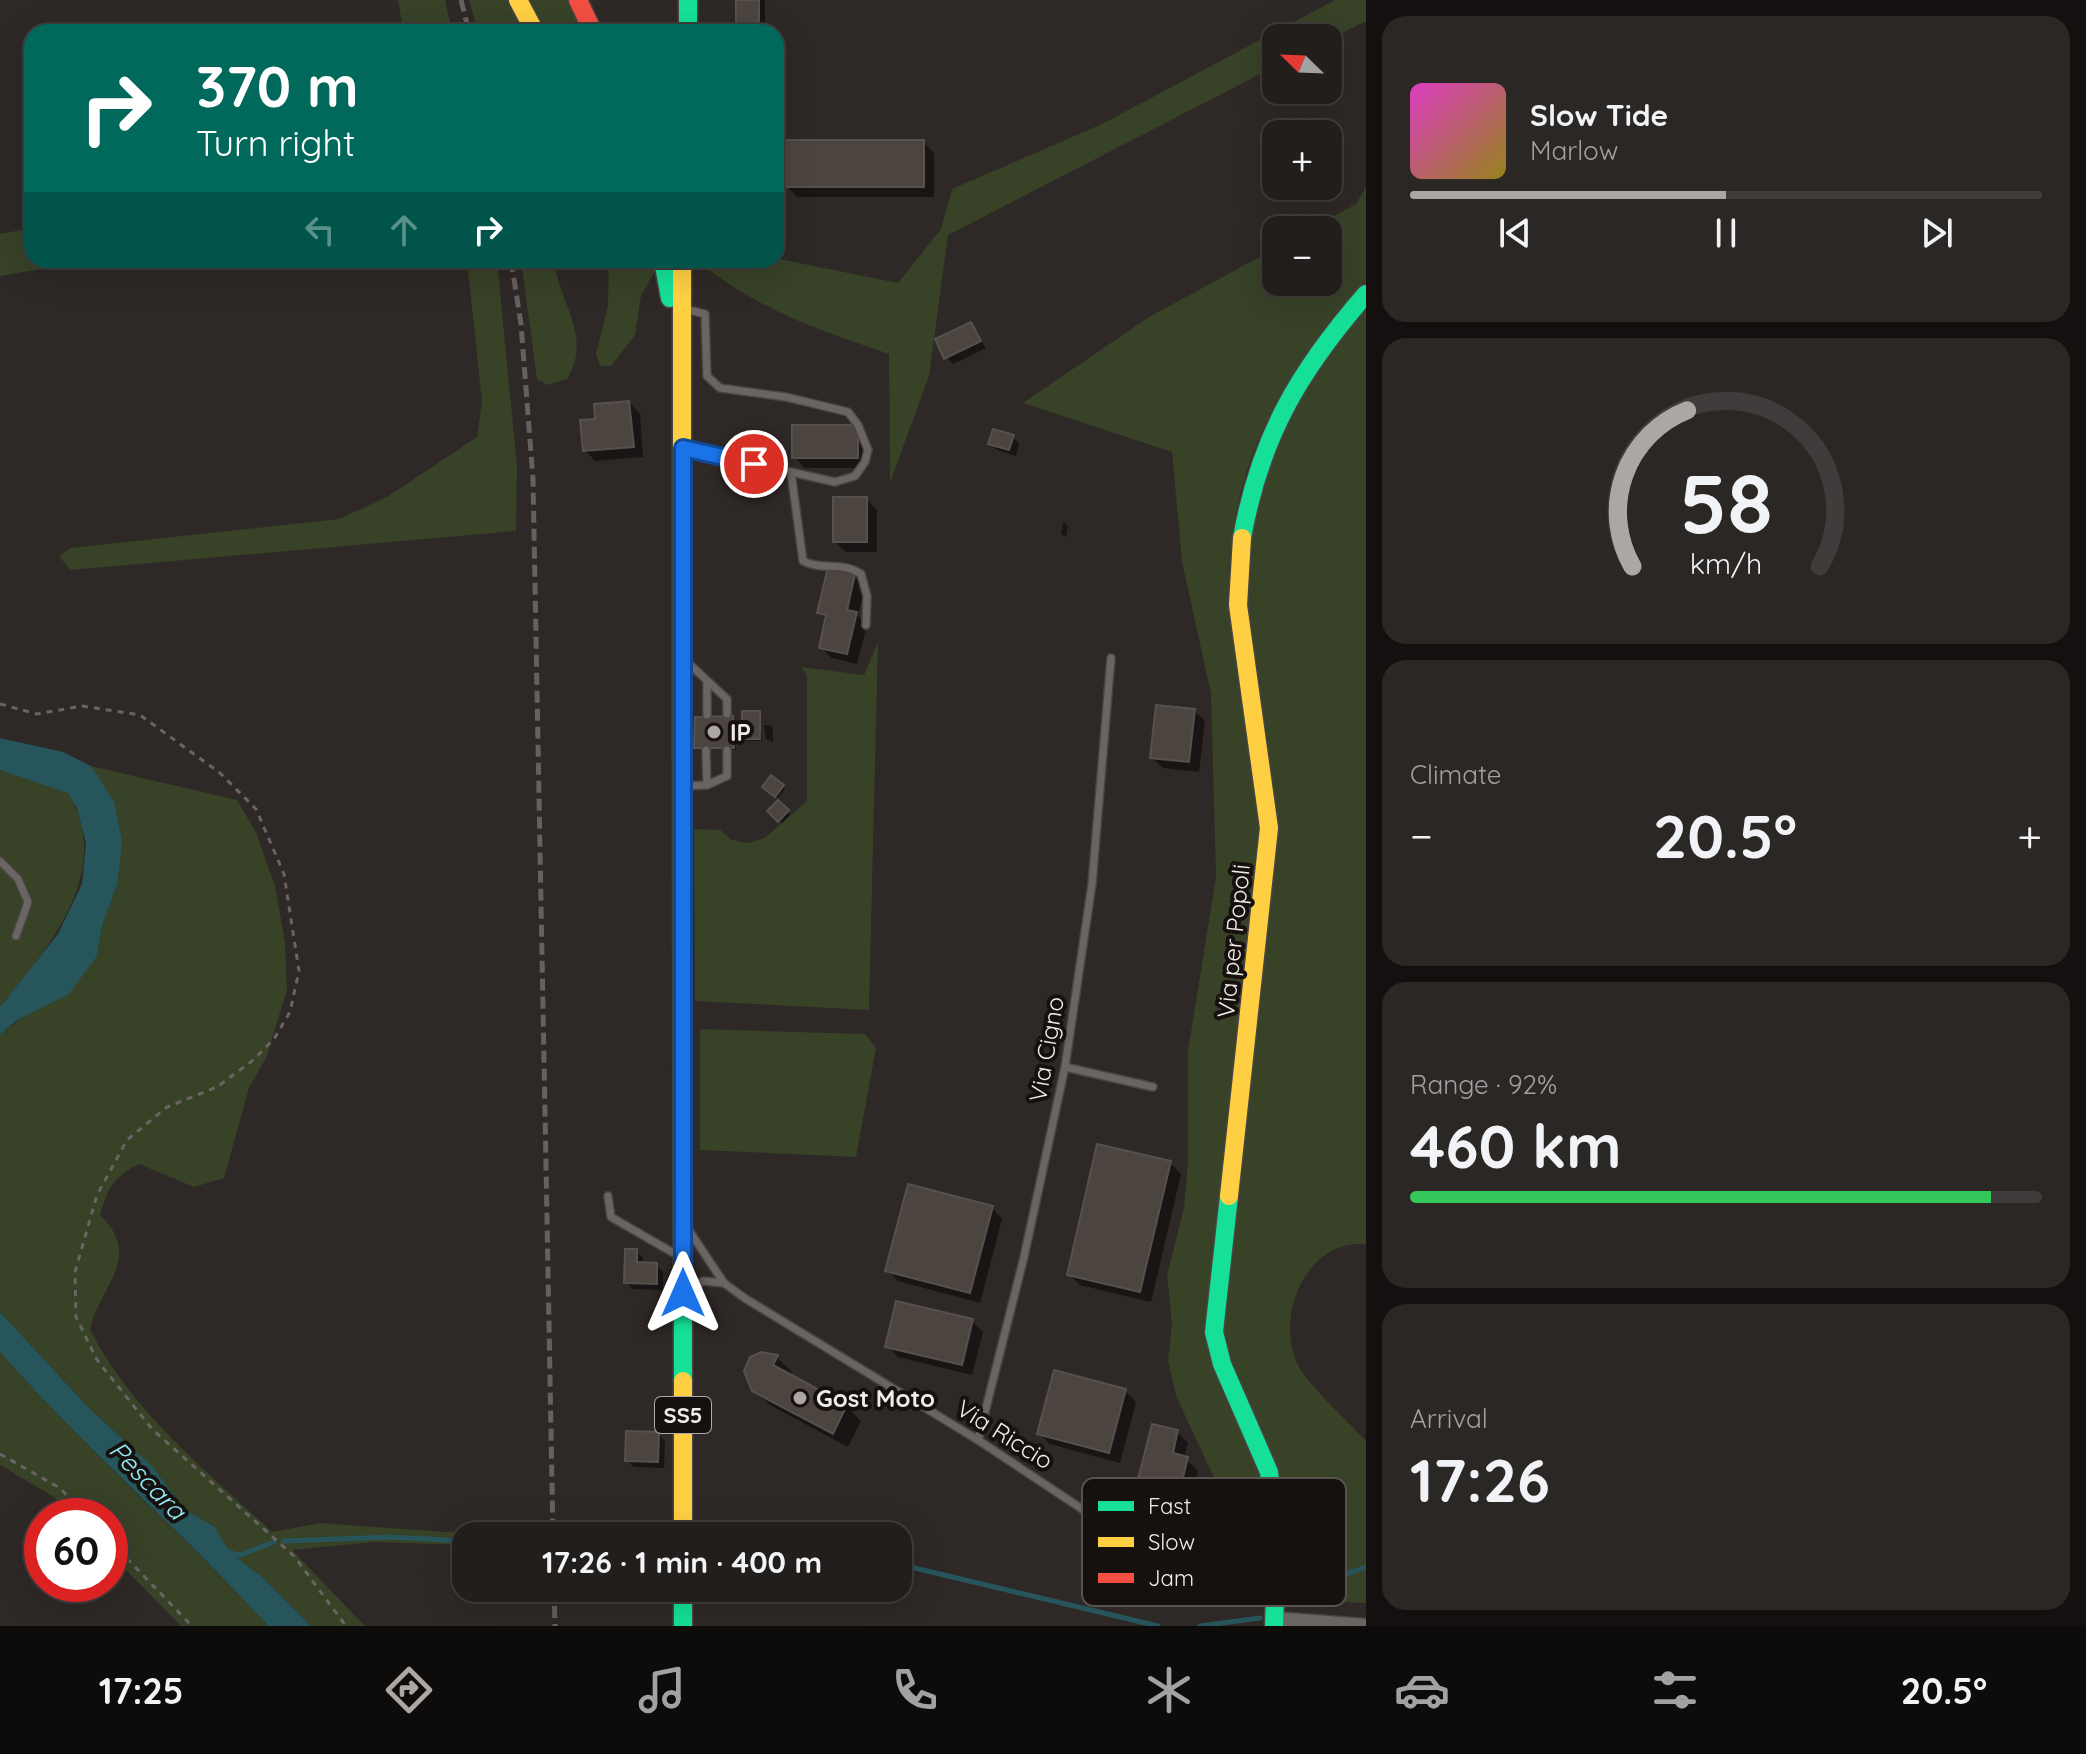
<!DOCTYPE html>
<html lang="en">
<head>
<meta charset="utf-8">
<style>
	:root { --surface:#221e1c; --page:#2a2725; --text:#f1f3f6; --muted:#a2a2a3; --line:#3f3c3b; --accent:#ada7a4 }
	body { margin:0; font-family:Quicksand,sans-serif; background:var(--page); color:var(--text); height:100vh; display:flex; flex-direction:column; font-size:30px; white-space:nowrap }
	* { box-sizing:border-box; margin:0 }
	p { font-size:26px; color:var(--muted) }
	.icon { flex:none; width:44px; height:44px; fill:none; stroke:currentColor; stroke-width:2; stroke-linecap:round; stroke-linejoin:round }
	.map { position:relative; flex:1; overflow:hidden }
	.side { display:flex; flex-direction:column; gap:16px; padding:16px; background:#13100f; width:720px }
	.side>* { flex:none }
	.hud { position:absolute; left:24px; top:24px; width:760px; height:244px; border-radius:24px; box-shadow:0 8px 32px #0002,0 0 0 2px var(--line); background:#00695c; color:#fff; overflow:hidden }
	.needle { width:52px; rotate:293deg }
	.controls { position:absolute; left:1262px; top:24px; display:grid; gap:16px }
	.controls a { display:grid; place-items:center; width:80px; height:80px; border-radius:16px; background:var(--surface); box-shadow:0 8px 32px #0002,0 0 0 2px var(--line); font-size:40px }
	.speed { position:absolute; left:24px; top:1498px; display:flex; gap:16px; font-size:40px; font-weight:700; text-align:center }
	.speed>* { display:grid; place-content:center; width:104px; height:104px; border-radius:50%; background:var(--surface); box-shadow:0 8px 32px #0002,0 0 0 2px var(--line); line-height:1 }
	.speed .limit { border:12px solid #d22; background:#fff; color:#111 }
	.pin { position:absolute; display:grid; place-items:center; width:68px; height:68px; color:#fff; margin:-34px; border:4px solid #fff; border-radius:50%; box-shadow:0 2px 8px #0007 }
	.me { position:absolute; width:88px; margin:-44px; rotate:0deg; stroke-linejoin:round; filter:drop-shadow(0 0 6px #0008) }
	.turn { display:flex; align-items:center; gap:28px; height:168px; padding:0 40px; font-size:36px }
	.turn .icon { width:104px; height:104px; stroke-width:2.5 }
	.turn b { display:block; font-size:56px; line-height:68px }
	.lanes { display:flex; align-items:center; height:76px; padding:0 40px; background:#0003; justify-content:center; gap:40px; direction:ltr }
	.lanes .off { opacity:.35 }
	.big { font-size:60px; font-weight:800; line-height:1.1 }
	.side .tile { flex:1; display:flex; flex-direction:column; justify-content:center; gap:12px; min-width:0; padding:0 28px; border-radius:24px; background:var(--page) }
	.side .dial { align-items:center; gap:0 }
	.dial svg { height:208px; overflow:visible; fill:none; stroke:var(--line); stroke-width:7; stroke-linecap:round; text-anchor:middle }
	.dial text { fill:var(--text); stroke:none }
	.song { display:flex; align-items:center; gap:24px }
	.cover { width:96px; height:96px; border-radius:12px; background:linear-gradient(135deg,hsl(310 70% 55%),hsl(50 70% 35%)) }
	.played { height:8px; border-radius:4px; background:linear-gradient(90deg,var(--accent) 50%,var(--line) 50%) }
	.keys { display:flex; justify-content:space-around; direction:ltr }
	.heat { display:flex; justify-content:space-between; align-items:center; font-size:44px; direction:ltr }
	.charge { height:12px; border-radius:6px; background:linear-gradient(90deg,#34c759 92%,var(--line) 0) }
	.trip { position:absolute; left:452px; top:1522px; width:460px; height:80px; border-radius:24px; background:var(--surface); box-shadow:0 8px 32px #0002,0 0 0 2px var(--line); font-weight:800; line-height:80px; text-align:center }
	.tab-bar { display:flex; height:128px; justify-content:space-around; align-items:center; background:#0e0c0b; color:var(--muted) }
	.tab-bar .icon { width:56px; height:56px }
	.tab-bar .active { color:var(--accent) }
	.tab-bar b { font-size:36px; color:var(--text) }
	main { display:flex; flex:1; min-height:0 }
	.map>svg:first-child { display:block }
	.green { fill:#374227 }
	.water { fill:#26565b }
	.shadow { fill:#0007 }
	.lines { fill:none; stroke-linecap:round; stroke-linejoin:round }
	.stream { stroke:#26565b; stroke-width:5 }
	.building { fill:#4c443f; stroke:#55514f; stroke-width:2 }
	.lane-casing { stroke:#494442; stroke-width:10 }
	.street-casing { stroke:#494442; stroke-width:17 }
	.fast-casing { stroke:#494442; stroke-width:21 }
	.slow-casing { stroke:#494442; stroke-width:21 }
	.jam-casing { stroke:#494442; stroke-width:21 }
	.path { stroke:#6a6464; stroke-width:3; stroke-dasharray:6 6; stroke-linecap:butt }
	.lane { stroke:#6a6463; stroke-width:7 }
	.street { stroke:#6a6463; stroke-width:14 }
	.fast { stroke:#16e098; stroke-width:18 }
	.slow { stroke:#ffcf43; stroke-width:18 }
	.jam { stroke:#f24e42; stroke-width:18 }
	.rail { stroke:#666060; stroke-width:5; stroke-dasharray:12 6; stroke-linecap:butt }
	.route-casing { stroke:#114b97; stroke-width:20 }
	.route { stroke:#1a73e8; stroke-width:14 }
	.poi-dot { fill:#ada7a4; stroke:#16110f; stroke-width:3 }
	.labels { text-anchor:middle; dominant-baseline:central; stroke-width:8; stroke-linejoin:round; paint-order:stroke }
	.shield { fill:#16110f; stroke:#b0aaa7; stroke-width:2 }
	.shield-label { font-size:22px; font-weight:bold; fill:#f2ece8 }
	.poi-label { font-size:24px; font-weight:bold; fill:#f2ece8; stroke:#16110f; text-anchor:start }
	.street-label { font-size:24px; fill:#f2ece8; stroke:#16110f }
	.water-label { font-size:26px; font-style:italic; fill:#91eaf5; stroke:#16110f }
	.key { fill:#16110f; stroke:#585350; stroke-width:2 }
	.key-label { font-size:22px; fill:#f2ece8 }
</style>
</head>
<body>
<main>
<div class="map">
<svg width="1366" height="1626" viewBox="0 0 1366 1626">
	<rect width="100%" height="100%" fill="#2e2826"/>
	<g class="green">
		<path d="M398,0H445L452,32H408L402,23Z"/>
		<path d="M469,0H511L528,32H478Z"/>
		<path d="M526,0H567L582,32H544Z"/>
		<path d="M1335,0H1366V21L1328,40L1276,38V66L948,235L929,376L890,483L889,354C821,331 758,310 702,264L779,259L898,283L941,229L952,189L1102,124Z"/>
		<path d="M1366,187V282C1283,374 1230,460 1229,588L1259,793L1261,828L1206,1332C1213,1377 1238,1411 1254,1452C1267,1484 1266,1522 1266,1556L1254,1566L1239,1552L1230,1535L1224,1499L1176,1396L1168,1361L1172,1324L1167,1275L1184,1208L1188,1163V1051L1216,877L1211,694L1182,562L1172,452L1023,403L1149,317L1276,248V282H1328V230H1308L1356,204Z"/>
		<path d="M32,228V260H92L0,276V234Z"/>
		<path d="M467,260H497L517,467L516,531L70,570L59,556L71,548L339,519L387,497L477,437L482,402Z"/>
		<path d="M521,260H554C558,302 594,337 567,379L548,385L537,379Z"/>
		<path d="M609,260H657L659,264L641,296L635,335L611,366H600L596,354L608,305Z"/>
		<path d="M1366,306V1244C1306,1239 1273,1317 1299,1367C1310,1387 1349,1422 1366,1441V1603L1283,1600L1282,1529L1222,1331L1276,828C1274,752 1252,679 1246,604C1240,532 1268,444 1305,383C1322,355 1346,331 1366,306Z"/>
		<path d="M878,642L869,1010L695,1001L694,829L720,830L732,840L748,843L765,838L807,801V675L801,667L864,675Z"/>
		<path d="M91,766L237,800L256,832L275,886L285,942L287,990L266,1058L249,1088L224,1178L194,1187L139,1164C114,1176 107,1190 100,1215C144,1257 100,1286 90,1329C131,1411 206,1470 272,1532L320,1523L446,1532H537V1536H466V1545L374,1542L292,1550L365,1626H311L261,1576L230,1552L215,1527L185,1510L152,1466L88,1407L0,1312V1035L97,956L102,926L117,885L114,801Z"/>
		<path d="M0,770L68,792C115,872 49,947 0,1007Z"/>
		<path d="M700,1029L865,1034L876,1048L856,1157L700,1150Z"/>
		<path d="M0,1352C84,1448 182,1532 268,1626H181L110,1554V1516H73L54,1497L0,1465Z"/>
		<path d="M661,1525L663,1536H560V1528Z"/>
	</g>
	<g class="water">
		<path d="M0,738L63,752L91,766L114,801L122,842L117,885L102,926L97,956L69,994L17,1020L0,1035V1007L58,934L82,884L86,843L77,808L68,793L0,770Z"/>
		<path d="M0,1312L88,1407L152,1466L185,1510L215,1527L230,1552L261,1576L311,1626H268C182,1531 84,1448 0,1352Z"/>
	</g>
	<g class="shadow">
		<path d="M738,0H765V28L745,29L738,22Z"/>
		<path d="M923,142L934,153V197H797L787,186Z"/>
		<path d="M971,324L986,348L953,364L946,357Z"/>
		<path d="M629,403L640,414L643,457L595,461L585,450L598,421Z"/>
		<path d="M857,427L868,438V468H805L794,457Z"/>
		<path d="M1013,437L1019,443L1016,456L997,450L990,444Z"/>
		<path d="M866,499L877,510V552H846L835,542Z"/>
		<path d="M1063,522L1068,526L1066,537L1061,534Z"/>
		<path d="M854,576L865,587L858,616L867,625L857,664L832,658L821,647L827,620L819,612Z"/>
		<path d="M1194,711L1205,721L1199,772L1163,768L1152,758Z"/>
		<path d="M760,713L762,741H746L744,738Z"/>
		<path d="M733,718L736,750L696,747Z"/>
		<path d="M764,725H770L773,728V742L766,739Z"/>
		<path d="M782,786L785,789L778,798L767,790Z"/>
		<path d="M778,803L790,815L782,823L770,811Z"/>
		<path d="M1170,1163L1181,1174L1151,1302L1080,1285L1069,1274Z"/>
		<path d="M992,1208L1002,1219L980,1303L898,1281L888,1270Z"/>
		<path d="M636,1251L643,1258V1265H656L663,1272V1290L632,1289L626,1282Z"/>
		<path d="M972,1321L983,1332L972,1375L898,1357L888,1346Z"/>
		<path d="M774,1355L792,1372L790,1376L846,1406L861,1421L848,1447L770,1405L754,1390L746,1377L747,1366Z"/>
		<path d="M1125,1391L1136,1402L1120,1463L1050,1444L1039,1433Z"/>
		<path d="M1177,1432L1188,1443L1184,1458L1198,1470L1184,1523L1145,1513L1134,1503Z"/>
		<path d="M658,1434L665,1441L664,1468L634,1467L627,1460Z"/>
	</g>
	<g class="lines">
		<g class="stream">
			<path d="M694,1527L723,1525L782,1536"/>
			<path d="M561,1536L665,1531"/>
			<path d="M284,1541L390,1537L466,1541"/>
			<path d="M226,1552L240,1555L274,1542"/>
			<path d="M898,1564L1158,1626"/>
			<path d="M1281,1608L1321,1583L1366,1567"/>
			<path d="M1200,1626L1260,1618"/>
		</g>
	</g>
	<g class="building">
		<path d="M736,0H759V22L736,23Z"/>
		<path d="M784,140H924V187H785Z"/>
		<path d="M971,322L981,341L944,359L935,339Z"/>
		<path d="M629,401L634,447L583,451L580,420L595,419L594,404Z"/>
		<rect x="792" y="425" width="66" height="33"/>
		<path d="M993,429L1014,435L1009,450L988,444Z"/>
		<rect x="833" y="497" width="34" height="45"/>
		<path d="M828,567L855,574L847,610L857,612L847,654L819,648L826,615L817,613Z"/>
		<path d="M1156,705L1195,709L1189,762L1150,758Z"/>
		<rect x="742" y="711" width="18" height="28"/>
		<path d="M733,716L734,748H694L695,717Z"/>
		<path d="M771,775L784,785L775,797L762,787Z"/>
		<path d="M778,800L789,810L778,822L767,811Z"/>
		<path d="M1097,1144L1171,1161L1140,1292L1067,1275Z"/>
		<path d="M908,1184L993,1206L970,1293L885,1271Z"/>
		<path d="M625,1249H637V1262L657,1263V1284L624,1283Z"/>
		<path d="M896,1301L973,1319L962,1365L885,1347Z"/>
		<path d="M761,1352L778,1355L773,1365L847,1405L833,1434L752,1391L744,1371L750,1357Z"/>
		<path d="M1054,1370L1126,1389L1109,1453L1037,1434Z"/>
		<path d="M1152,1424L1178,1430L1173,1453L1188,1457L1174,1513L1132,1503Z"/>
		<path d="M626,1431L659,1432L658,1462L625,1461Z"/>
	</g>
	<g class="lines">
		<g class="lane-casing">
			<g id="lane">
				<path d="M685,309L705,314L707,376L720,388L786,397L848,412L858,425L868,450L865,462L855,476L835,482L685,448"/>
				<path d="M791,472L803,561C822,571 842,561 861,574L867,596L866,625"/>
				<path d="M686,661L727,699V714"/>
				<path d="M707,715V681"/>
				<path d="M706,750L707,785"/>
				<path d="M685,786L707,785L727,776V750"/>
				<path d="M0,861L18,879L28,902L16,936"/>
				<path d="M1065,1067L1153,1087"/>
				<path d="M608,1196L611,1217L677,1255"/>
				<path d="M690,1232L724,1283L746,1299L978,1440L1180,1574L1204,1580L1275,1582"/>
				<path d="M689,1290L703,1281L724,1283"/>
				<path d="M978,1440L1024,1257L1065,1067L1092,884L1111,658"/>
			</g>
		</g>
		<g class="street-casing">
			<path id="street" d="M1275,1619L1366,1626"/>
		</g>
		<g class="fast-casing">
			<g id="fast">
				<path d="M688,0V32"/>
				<path d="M663,260L670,298"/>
				<path d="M678,260L680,278"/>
				<path d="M1242,538C1260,437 1299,371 1366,294"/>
				<path d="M682,756L683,1381"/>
				<path d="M1229,1196L1214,1332L1222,1364L1269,1472L1277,1538L1274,1626"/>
				<path d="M683,1588V1626"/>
			</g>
		</g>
		<g class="slow-casing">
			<g id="slow">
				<path d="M518,0L535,32"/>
				<path d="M682,261V756"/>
				<path d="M1229,1196L1269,828L1238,605L1242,538"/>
				<path d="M683,1381V1536"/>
			</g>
		</g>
		<g class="jam-casing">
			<path id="jam" d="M578,0L593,32"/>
		</g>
		<g class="path">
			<path d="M0,704L37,714L82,706L140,715L220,773L256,809L284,874L299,971L290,1012L274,1039L252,1061L217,1087L167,1107L127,1140L97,1195L75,1272L76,1317L97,1360L152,1429L294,1556L346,1626"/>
			<path d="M0,1454L60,1488L86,1516"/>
			<path d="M110,1541L192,1626"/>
		</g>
		<use href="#lane" class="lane"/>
		<use href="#street" class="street"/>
		<use href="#fast" class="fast"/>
		<use href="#slow" class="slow"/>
		<use href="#jam" class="jam"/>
		<g class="rail">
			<path d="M461,0L469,32"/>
			<path d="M511,260L521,324L533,479L553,1536"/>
			<path d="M554,1588L555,1626"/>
		</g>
	</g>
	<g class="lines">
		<g class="route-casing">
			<path id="route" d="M683,1293V448L754,464"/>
		</g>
		<use href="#route" class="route"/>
	</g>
	<g class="poi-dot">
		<circle cx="714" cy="732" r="8"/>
		<circle cx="800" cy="1398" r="8"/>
	</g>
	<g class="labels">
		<rect class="shield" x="655" y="1397" width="56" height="36" rx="6"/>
		<g class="shield-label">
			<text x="683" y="1415">SS5</text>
		</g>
		<g class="poi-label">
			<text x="730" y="732">IP</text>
			<text x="816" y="1398">Gost Moto</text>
		</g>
		<g class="street-label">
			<text transform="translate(1233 941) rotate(-84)">Via per Popoli</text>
			<text transform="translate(1046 1049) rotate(-80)">Via Cigno</text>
			<text transform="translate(1005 1434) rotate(32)">Via Riccio</text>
		</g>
		<g class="water-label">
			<text transform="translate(148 1480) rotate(46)">Pescara</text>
		</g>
	</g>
	<rect x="1082" y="1478" width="264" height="128" rx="12" class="key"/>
	<rect x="1098" y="1501" width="36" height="10" fill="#16e098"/>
	<rect x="1098" y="1537" width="36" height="10" fill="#ffcf43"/>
	<rect x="1098" y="1573" width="36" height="10" fill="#f24e42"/>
	<g class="key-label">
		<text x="1148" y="1514">Fast</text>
		<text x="1148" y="1550">Slow</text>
		<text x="1148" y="1586">Jam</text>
	</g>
</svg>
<div class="controls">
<a><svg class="needle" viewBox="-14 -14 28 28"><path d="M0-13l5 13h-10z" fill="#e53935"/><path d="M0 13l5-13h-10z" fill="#a2a2a3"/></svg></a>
<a>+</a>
<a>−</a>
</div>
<div class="speed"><div class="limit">60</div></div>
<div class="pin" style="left:754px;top:464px;background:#d93025"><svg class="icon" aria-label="arrive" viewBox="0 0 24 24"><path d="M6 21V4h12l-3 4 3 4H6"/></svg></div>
<svg class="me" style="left:683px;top:1293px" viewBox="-20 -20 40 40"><path d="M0-17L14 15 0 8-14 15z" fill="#1a73e8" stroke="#fff" stroke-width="4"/></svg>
<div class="trip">17:26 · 1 min · 400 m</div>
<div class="hud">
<div class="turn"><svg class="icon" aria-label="right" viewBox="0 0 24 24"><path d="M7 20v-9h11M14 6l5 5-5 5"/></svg><div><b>370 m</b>Turn right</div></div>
<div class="lanes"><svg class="icon off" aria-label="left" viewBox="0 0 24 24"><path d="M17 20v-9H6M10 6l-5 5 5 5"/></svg><svg class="icon off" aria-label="ahead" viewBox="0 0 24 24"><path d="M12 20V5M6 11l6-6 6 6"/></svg><svg class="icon" aria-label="right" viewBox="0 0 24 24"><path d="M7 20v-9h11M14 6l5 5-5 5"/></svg></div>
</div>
</div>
<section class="side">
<div class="tile">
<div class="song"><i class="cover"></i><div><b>Slow Tide</b><p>Marlow</p></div></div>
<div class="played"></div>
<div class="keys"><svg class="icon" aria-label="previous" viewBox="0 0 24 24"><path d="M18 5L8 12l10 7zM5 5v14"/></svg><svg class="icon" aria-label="pause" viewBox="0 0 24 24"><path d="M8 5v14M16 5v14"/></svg><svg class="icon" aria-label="next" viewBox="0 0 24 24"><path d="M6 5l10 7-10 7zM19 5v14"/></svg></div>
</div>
<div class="tile dial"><svg viewBox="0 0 100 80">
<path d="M14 69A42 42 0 1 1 86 69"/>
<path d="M14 69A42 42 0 0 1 35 9" stroke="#ada7a4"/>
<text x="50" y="56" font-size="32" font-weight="700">58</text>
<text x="50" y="72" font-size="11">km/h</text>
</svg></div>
<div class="tile"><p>Climate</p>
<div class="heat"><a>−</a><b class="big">20.5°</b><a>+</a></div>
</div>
<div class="tile"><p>Range · 92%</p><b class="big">460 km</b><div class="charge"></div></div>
<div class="tile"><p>Arrival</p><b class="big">17:26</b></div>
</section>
</main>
<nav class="tab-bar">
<b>17:25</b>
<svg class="icon active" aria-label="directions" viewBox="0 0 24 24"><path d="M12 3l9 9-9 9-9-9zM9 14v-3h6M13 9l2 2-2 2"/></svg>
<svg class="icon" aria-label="music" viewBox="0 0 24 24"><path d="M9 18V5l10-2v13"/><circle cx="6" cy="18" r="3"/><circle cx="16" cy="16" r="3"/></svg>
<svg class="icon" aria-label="phone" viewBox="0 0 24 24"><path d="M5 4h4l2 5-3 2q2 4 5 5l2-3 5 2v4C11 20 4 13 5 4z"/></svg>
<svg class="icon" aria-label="climate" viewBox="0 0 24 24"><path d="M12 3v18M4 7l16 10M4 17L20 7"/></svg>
<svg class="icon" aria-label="car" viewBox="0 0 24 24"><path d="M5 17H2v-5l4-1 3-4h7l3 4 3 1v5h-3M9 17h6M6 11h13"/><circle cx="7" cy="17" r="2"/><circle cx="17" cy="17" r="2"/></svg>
<svg class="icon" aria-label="filters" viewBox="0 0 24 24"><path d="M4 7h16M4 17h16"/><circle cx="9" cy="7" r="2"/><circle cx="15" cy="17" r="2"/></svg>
<b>20.5°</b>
</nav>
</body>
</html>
